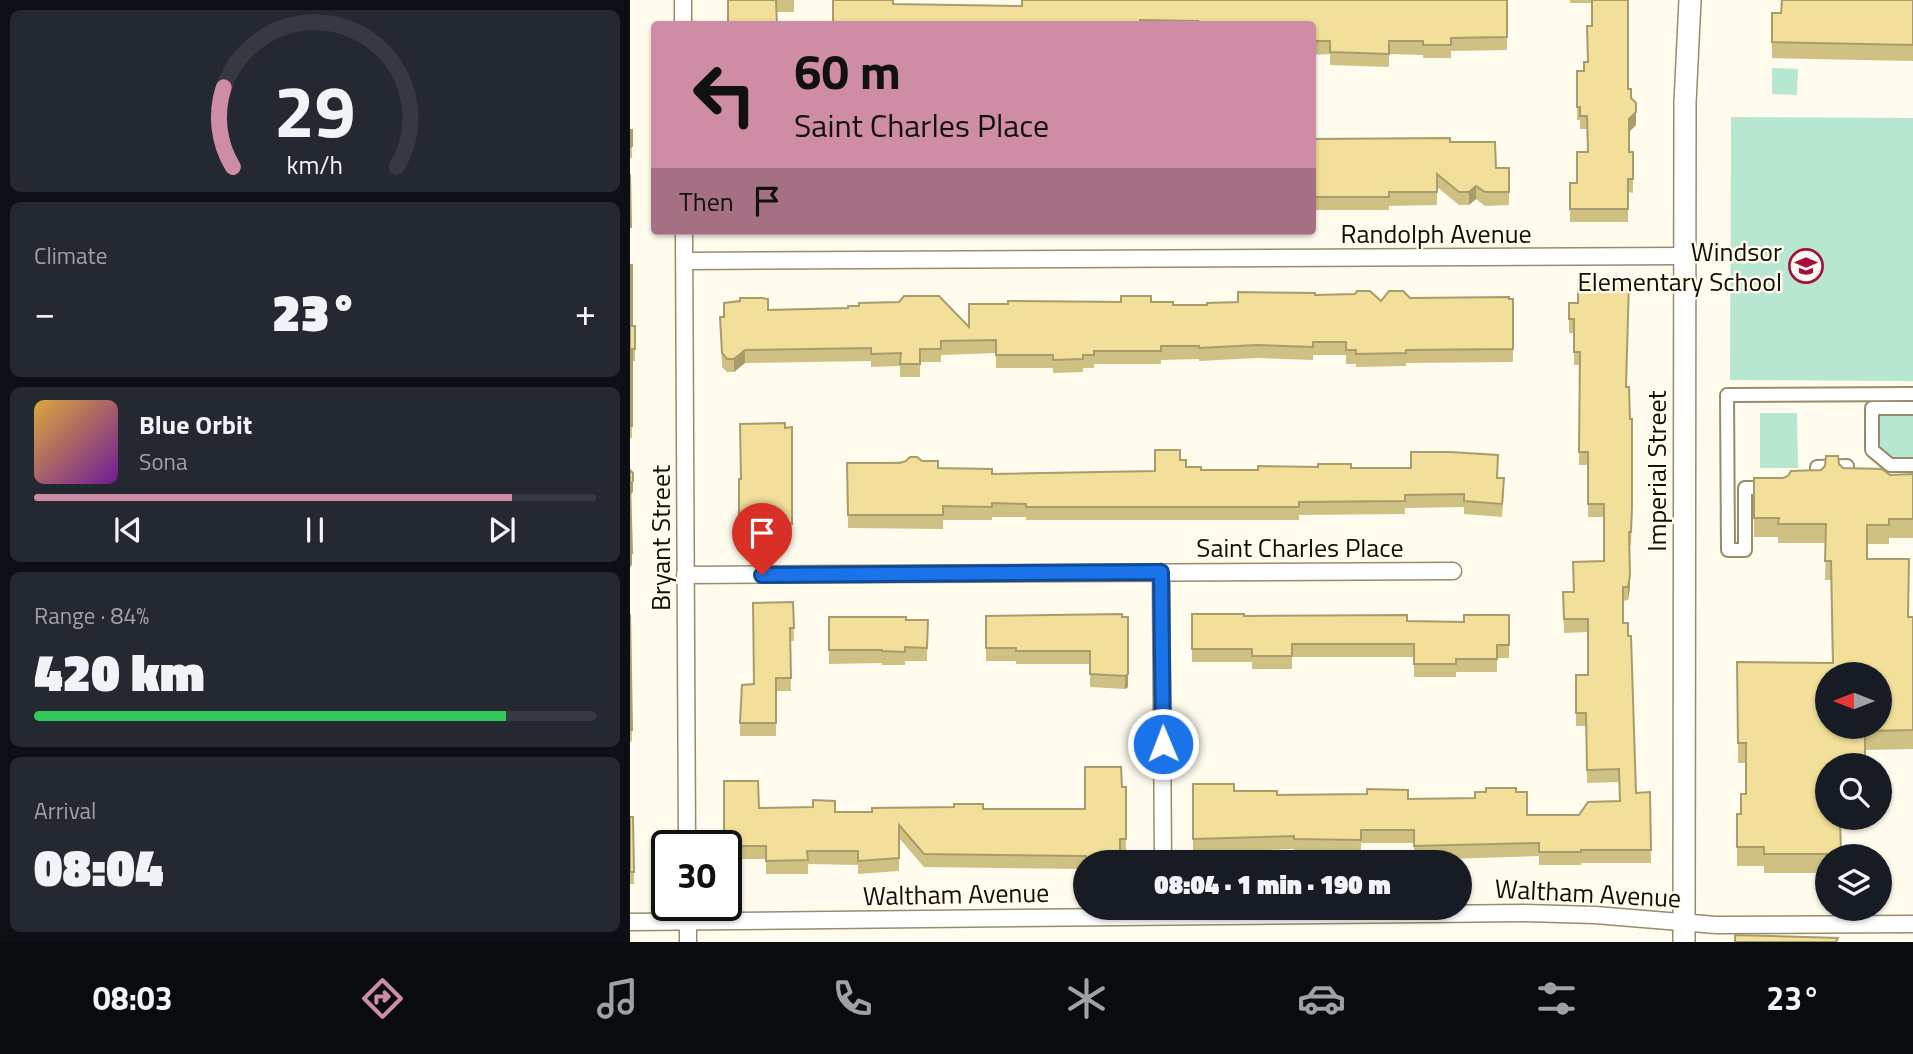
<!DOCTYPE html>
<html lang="en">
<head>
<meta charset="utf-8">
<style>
	:root { --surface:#171b24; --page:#242831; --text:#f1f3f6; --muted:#9ea1a6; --line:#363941; --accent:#cf8ca5 }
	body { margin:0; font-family:"Titillium Web",sans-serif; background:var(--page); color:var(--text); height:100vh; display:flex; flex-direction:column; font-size:26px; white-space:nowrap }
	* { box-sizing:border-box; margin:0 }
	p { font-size:23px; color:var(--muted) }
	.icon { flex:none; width:38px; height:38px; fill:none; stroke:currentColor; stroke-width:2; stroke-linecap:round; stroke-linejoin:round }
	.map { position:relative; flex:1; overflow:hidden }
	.side { display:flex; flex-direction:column; gap:10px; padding:10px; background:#0d0f14; width:630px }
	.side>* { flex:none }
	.guide { position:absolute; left:21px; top:21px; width:665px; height:214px; border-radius:7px; box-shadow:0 2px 5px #0004; background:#cf8ca5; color:#111; overflow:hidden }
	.needle { width:46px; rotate:270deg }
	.buttons { position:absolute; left:1185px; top:662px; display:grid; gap:14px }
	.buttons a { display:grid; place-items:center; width:77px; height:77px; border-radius:50%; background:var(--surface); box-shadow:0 2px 5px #0004; font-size:35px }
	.speed { position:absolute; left:21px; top:830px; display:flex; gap:14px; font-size:35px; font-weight:700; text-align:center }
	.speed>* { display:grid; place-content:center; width:91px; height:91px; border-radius:50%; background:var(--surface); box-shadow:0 2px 5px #0004; line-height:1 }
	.speed .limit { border:4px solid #111; border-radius:10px; background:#fff; color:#111 }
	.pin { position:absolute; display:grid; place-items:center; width:60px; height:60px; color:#fff; margin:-72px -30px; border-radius:50% 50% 50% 0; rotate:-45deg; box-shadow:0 0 7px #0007 }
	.pin .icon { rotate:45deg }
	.me { position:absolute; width:77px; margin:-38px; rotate:359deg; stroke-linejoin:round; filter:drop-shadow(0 0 5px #0008) }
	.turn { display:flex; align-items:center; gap:24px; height:147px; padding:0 28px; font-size:32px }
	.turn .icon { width:91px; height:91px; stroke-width:2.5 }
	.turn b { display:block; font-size:49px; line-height:60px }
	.then { display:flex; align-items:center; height:66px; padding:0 28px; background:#0003; gap:14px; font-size:26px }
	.big { font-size:52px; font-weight:800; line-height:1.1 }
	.side .card { flex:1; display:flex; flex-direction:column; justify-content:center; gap:10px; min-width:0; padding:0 24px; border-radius:10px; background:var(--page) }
	.side .dial { align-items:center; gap:0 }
	.dial svg { height:182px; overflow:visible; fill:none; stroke:var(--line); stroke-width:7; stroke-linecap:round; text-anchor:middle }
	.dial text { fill:var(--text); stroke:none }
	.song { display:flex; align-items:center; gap:21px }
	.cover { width:84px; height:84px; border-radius:10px; background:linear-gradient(135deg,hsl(40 70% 55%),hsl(280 70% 35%)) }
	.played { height:7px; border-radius:4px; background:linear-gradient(90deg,var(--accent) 85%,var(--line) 85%) }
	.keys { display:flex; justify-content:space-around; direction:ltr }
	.heat { display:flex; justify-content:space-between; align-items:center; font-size:38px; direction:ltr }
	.charge { height:10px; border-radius:5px; background:linear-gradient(90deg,#34c759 84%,var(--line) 0) }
	.trip { position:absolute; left:443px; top:850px; width:399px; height:70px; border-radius:35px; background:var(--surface); box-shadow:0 2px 5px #0004; font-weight:800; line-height:70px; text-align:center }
	.menu { display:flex; height:112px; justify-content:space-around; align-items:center; background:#090b0e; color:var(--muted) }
	.menu .icon { width:49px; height:49px }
	.menu .selected { color:var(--accent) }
	.menu b { font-size:32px; color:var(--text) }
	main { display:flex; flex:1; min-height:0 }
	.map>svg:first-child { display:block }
	.green { fill:#b7e7d0 }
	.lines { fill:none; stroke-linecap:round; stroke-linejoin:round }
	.pedestrian-casing { stroke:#958d6c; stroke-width:16 }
	.minor-casing { stroke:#958d6c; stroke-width:19 }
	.tertiary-casing { stroke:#958d6c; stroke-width:24 }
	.pedestrian { stroke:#fff; stroke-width:12 }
	.minor { stroke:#fff; stroke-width:16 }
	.tertiary { stroke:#fff; stroke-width:21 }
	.wall { fill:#cfc084 }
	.shaded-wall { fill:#a99c6c }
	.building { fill:#f1df9a; stroke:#a99c6c; stroke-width:2; fill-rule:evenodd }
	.route-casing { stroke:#114b97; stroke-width:18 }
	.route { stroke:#1a73e8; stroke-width:12 }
	.labels { text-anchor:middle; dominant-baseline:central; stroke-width:5; stroke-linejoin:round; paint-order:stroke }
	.street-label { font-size:26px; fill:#120f04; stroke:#fffbed }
	.poi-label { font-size:26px; fill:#120f04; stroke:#fffbed; text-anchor:end }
</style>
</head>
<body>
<main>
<section class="side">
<div class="card dial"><svg viewBox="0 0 100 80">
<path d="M14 69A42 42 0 1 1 86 69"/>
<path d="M14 69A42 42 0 0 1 10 34" stroke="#cf8ca5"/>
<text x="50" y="56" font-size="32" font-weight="700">29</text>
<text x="50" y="72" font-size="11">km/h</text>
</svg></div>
<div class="card"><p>Climate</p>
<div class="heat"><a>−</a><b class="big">23°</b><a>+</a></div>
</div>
<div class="card">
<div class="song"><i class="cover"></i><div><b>Blue Orbit</b><p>Sona</p></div></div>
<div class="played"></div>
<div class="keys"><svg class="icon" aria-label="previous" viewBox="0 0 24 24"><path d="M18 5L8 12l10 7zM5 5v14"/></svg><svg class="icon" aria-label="pause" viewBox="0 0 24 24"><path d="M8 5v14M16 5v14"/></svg><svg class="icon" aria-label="next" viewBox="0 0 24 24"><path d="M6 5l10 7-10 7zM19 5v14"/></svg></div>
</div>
<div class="card"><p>Range · 84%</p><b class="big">420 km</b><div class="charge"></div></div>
<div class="card"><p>Arrival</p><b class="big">08:04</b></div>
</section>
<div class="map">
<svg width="1283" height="942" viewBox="0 0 1283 942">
	<rect width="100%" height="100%" fill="#fffbed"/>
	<g class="green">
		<path d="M1142,68L1168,69L1167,95L1142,94Z"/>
		<path d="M1101,117L1283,118V381L1100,380Z"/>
		<path d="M1242,408H1283V465H1260L1242,450Z"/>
		<path d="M1130,413H1167L1168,468H1130Z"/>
	</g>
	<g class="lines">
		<g class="pedestrian-casing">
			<g id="pedestrian">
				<path d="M1283,408H1242V450L1260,465H1283"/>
				<path d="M1183,481H1187V467L1217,466V479H1222"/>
				<path d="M1141,488H1115V550H1098L1097,395L1283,394"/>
			</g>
		</g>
		<g class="minor-casing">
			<g id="minor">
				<path d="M53,0V24"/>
				<path d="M54,231L57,845"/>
				<path d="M55,261L1054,256"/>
				<path d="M531,572L533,863"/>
				<path d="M55,575L823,571"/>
				<path d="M58,905V942"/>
				<path d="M0,922L895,913L965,915L1086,925L1283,924"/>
			</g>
		</g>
		<g class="tertiary-casing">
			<path id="tertiary" d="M1054,942L1055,103L1060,0"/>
		</g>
		<use href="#pedestrian" class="pedestrian"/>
		<use href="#minor" class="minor"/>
		<use href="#tertiary" class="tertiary"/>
	</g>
	<g class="wall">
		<path d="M98,0H164V12H146Z"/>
		<path d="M877,0V50L821,51V58H793V55L759,54V67L700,65V54L682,55V24H203L263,4L392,6Z"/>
		<path d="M940,0H998V89L1006,125L999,132V152H1003V193L998,192V222H940V183H947L957,152V129H950V120H947V71H954L957,62L962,26V3H940Z"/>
		<path d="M1283,0V61L1142,58V13H1151Z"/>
		<rect x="0" y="130" width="2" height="28"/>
		<path d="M682,139L820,142L866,168H879V205L855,206L846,199L839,205H829L807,187V205L759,206V210H682Z"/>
		<path d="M0,265L2,326L5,349V361H2V438H0Z"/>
		<path d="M685,295L751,301L780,298L883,299V362L776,363V366L726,367V364H716V355H683V360L627,358L569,361V359L531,360V364H464V368H453V372L423,373V368H366V353L311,355V362H290V377H270V366L241,367V361L115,363L104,372H97L92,367L90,317L138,310L339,327L521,302L543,305H577Z"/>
		<path d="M939,303L996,387L1002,520L1001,545H999L1000,588L998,600L993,601V623L1006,793L1020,792L1021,863H951V865H909V856L784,860V843H731V854L664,852V849L563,852V784L604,791L647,795L778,799L845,798L886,792L897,815H949L990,801L989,782L957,783L956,726H946V675H958V632L934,633L933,592H943L974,561V517H958V465H949L950,365H944V333H939Z"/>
		<path d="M162,427V537H151V541H109V479H111L155,428Z"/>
		<path d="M550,460L556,467L571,470L721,468L868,478L874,492L872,517L834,514V507L775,508V514L669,515V520H396V517H362V520H313V529L218,528L217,463L292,461L308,468L362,474L525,471Z"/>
		<path d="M1209,464L1213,468L1260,475L1283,474V538H1259V544H1237V559L1278,617H1283V749L1235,750L1197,765L1210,817L1211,856H1197V873H1134V866H1107V814H1111L1116,794V763H1108L1107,662L1202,663L1201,580H1195L1196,543H1148V537H1124V478H1153L1191,470Z"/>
		<path d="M163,602L164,641H160L161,691H146V736H110V723L124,684Z"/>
		<path d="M0,614L2,730V741L0,742Z"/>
		<path d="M492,614L498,687L495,689L460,687V664H386V661H356V616Z"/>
		<path d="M562,614L777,621L834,622L879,615V658H867V672H826V677H784V657H662V669H622V662H562Z"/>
		<path d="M199,617L298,620L297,661H275V665H252V663L199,664Z"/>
		<path d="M492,787H496V852H490V863H455V869L294,867L269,838V871L228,874V865L178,864V874H136V859H96V845L129,808L205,812L353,809H455Z"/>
		<path d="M0,817H3L4,884H0Z"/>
	</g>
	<g class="shaded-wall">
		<path d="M1006,112V125L999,132V119Z"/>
		<path d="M846,186V199L839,205V192Z"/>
		<path d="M115,350V363L104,372V359Z"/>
		<path d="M3,481V492L0,496V484Z"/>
		<path d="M2,553V565L0,567V555Z"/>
		<path d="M1000,575V588L998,600V587Z"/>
		<path d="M498,674V687L495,689V676Z"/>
	</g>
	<g class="building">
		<path d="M98,0H146L147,24H98Z"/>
		<path d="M203,0H263V4L392,6V0H877V37L821,38V45H793V41H759V54L700,52V41H682V24H568V21L510,20V24H203Z"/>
		<path d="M962,0H998V89H1001V98L1006,103V112L999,119V152H1003V179H998V209H940V183H947V152H958L957,116H950V107H947V71H954V62H958L957,26H962Z"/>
		<path d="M1152,0H1283V45L1142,42V13H1151Z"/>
		<path d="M0,130H2V146L0,147Z"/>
		<path d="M820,138V142H865L866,168H879V192H855L846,186L839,192H829L807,174V192H759V197H682V139Z"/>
		<path d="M0,174L1,227H0Z"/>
		<path d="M0,265H2V326H5V349H2V426H0Z"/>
		<path d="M948,281H999L996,387H999L1000,419H1002V507L1001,532H999L1000,575L998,587H993V623H998V636H1001L1006,793L1020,792L1021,850H951V852H909V843L784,846V830H731V840L664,839V836L563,839V784H604V791H647V795L737,794V789L778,790V799L845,798V792H856V788H886V792H897V815H949L958,802L990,801L989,769L957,770L956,713H946V675H958V619H934L933,592H944L943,562L974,561V504H958V452H949L950,352H944V319H939V303H948Z"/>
		<path d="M727,291H740L751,301L759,291H773L780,298L879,297V299H883V349L776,350V353L726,354V350H716V342H683V347L627,345L569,348V346H531V351H464V355H453V359L423,360V355H366V340L311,341V349H290V364H270L271,353L241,354V348L115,350L104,359H97L92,353L90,317H94V303L110,301V298H132L138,299V310L218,308V306H229V303L269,302L274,296H309L339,327V304H378V301L491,302V296H521V302H543V305H577V303L608,302V292L685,293V295L725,294Z"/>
		<path d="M155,423V428L162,427V524H151V528H109V479H111L110,424Z"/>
		<path d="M525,450H550V460H556V467H571V470H628V466L688,467V464H721V468H781V452H820L868,455L867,478H874L872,504L834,501V494L775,495V501L669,502V507H396V504L362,503V507L313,506V515H218L217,463H270L276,461L280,457H287L292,461H308V468L362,469V474L525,471Z"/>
		<path d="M1196,456H1208L1209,464L1213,468L1252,469L1260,475L1283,474V519H1259V525H1237V559H1279L1278,617H1283V730L1235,731V765H1197V817H1210L1211,854H1134V847H1107V814H1111V794H1116V743H1108L1107,662L1203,663L1201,561H1195L1196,524H1148L1149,518H1124V478H1153L1158,476L1161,471L1191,470L1195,466ZM1197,674H1250V726H1197Z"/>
		<path d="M0,470L3,473V481L0,484L2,553L0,555Z"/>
		<path d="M163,602L164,628H160L161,678H146V723H110L112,685L124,684L123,603Z"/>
		<path d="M0,614L2,730H0Z"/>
		<path d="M492,614V617H498V674L495,676L460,674V651H386V648H356V616Z"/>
		<path d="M562,614H614V616L777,615V621L834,622V615H879V645H867V659H826V664H784V644H662V656H622V649H562Z"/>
		<path d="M199,617H276V620H298L297,648L275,647V652L252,651V650H199Z"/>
		<path d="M455,767H491L492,787H496V839H490V860L456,861V856L294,854L269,825V858L228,861V851H177L178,860L136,861V846H96L94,845V781H128L129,808L183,807V800L205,801V812H242V808L324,807V804H353V809H455Z"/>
		<path d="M0,817H3L4,872H0Z"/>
		<path d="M1105,935L1208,938L1206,942H1105Z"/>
	</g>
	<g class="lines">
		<g class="route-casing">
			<path id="route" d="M132,575L531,572L533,744"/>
		</g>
		<use href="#route" class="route"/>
	</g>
	<defs>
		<g id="school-ring" transform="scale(1.75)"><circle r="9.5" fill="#fffbed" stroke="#a60e43" stroke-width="1.5"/><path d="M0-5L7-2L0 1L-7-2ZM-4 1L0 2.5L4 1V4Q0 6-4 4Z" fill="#a60e43"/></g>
	</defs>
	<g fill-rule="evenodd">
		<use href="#school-ring" x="1176" y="266"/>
	</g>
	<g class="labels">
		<g class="street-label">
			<text x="806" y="233">Randolph Avenue</text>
			<text transform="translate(1026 471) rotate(-90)">Imperial Street</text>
			<text transform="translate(30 538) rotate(-90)">Bryant Street</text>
			<text x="670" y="547">Saint Charles Place</text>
			<text transform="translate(958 893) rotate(3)">Waltham Avenue</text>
			<text transform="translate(326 894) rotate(-1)">Waltham Avenue</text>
		</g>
		<g class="poi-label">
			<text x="1152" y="251">Windsor<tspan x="1152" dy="30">Elementary School</tspan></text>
		</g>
	</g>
</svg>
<div class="buttons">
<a><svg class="needle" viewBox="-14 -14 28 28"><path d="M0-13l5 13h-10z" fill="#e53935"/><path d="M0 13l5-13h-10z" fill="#9ea1a6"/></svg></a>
<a><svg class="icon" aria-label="search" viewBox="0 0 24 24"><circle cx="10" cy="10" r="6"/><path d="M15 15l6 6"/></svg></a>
<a><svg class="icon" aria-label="layers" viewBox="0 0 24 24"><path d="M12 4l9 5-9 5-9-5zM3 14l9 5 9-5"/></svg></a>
</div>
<div class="speed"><div class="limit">30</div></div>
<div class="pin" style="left:132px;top:575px;background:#d93025"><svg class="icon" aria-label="arrive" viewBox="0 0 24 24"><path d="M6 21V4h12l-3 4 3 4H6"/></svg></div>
<svg class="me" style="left:533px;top:744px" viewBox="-20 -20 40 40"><circle r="17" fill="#1a73e8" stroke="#fff" stroke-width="3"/><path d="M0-11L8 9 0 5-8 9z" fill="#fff"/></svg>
<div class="trip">08:04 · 1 min · 190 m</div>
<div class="guide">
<div class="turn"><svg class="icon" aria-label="left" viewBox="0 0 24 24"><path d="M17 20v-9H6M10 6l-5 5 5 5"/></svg><div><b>60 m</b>Saint Charles Place</div></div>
<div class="then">Then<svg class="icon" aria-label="arrive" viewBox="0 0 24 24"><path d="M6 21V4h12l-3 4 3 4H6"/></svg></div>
</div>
</div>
</main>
<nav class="menu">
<b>08:03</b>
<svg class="icon selected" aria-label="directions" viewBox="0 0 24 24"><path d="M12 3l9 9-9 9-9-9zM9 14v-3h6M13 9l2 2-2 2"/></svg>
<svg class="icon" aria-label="music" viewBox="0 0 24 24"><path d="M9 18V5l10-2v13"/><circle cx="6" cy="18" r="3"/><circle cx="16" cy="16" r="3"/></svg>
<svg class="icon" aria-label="phone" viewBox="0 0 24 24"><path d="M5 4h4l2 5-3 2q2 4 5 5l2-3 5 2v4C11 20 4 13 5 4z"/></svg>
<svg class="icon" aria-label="climate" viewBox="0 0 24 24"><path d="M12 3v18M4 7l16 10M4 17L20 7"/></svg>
<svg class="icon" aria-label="car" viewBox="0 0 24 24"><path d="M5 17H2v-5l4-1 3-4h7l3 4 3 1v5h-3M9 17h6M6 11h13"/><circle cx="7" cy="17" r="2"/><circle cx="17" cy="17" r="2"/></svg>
<svg class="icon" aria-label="filters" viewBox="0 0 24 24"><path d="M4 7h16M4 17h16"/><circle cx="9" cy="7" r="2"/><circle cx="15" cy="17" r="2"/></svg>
<b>23°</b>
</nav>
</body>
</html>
